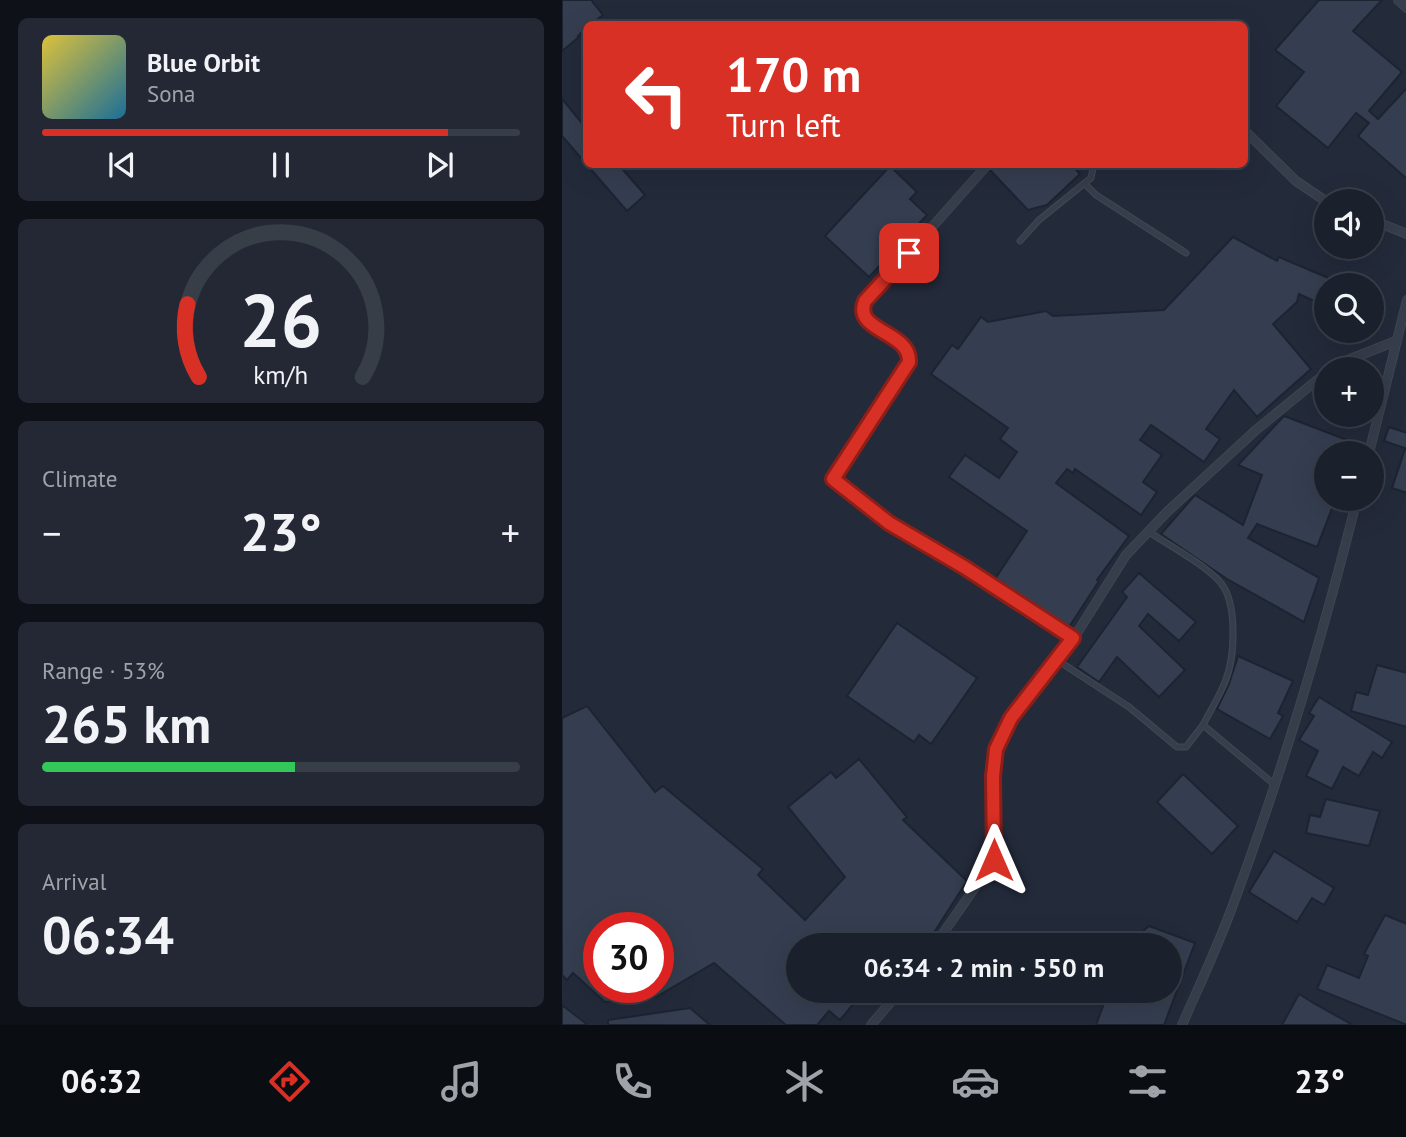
<!DOCTYPE html>
<html lang="en">
<head>
<meta charset="utf-8">
<style>
	:root { --surface:#1a202c; --page:#232834; --text:#f1f3f6; --muted:#9fa3a9; --line:#383e48; --accent:#d93025 }
	body { margin:0; font-family:"PT Sans",sans-serif; background:var(--page); color:var(--text); height:100vh; display:flex; flex-direction:column; font-size:26px; white-space:nowrap }
	* { box-sizing:border-box; margin:0 }
	p { font-size:23px; color:var(--muted) }
	.icon { flex:none; width:38px; height:38px; fill:none; stroke:currentColor; stroke-width:2; stroke-linecap:round; stroke-linejoin:round }
	.map { position:relative; flex:1; overflow:hidden }
	.details { display:flex; flex-direction:column; gap:18px; padding:18px; background:#0e1218; width:562px }
	.details>* { flex:none }
	.hud { position:absolute; left:21px; top:21px; width:665px; height:147px; border-radius:10px; box-shadow:0 7px 28px #0002,0 0 0 2px var(--line); background:#d93025; color:#fff; overflow:hidden }
	.tools { position:absolute; left:752px; top:189px; display:grid; gap:14px }
	.tools a { display:grid; place-items:center; width:70px; height:70px; border-radius:50%; background:var(--surface); box-shadow:0 7px 28px #0002,0 0 0 2px var(--line); font-size:35px }
	.speed { position:absolute; left:21px; top:912px; display:flex; gap:14px; font-size:35px; font-weight:700; text-align:center }
	.speed>* { display:grid; place-content:center; width:91px; height:91px; border-radius:50%; background:var(--surface); box-shadow:0 7px 28px #0002,0 0 0 2px var(--line); line-height:1 }
	.speed .limit { border:10px solid #d22; background:#fff; color:#111 }
	.pin { position:absolute; display:grid; place-items:center; width:60px; height:60px; color:#fff; margin:-30px; border-radius:14px; box-shadow:0 4px 10px #0006 }
	.me { position:absolute; width:77px; margin:-38px; rotate:0deg; stroke-linejoin:round; filter:drop-shadow(0 0 5px #0008) }
	.turn { display:flex; align-items:center; gap:24px; height:147px; padding:0 28px; font-size:32px }
	.turn .icon { width:91px; height:91px; stroke-width:2.5 }
	.turn b { display:block; font-size:49px; line-height:60px }
	.big { font-size:52px; font-weight:700; line-height:1.1 }
	.details .tile { flex:1; display:flex; flex-direction:column; justify-content:center; gap:10px; min-width:0; padding:0 24px; border-radius:10px; background:var(--page) }
	.details .dial { align-items:center; gap:0 }
	.dial svg { height:182px; overflow:visible; fill:none; stroke:var(--line); stroke-width:7; stroke-linecap:round; text-anchor:middle }
	.dial text { fill:var(--text); stroke:none }
	.song { display:flex; align-items:center; gap:21px }
	.cover { width:84px; height:84px; border-radius:10px; background:linear-gradient(135deg,hsl(50 70% 55%),hsl(200 70% 35%)) }
	.played { height:7px; border-radius:4px; background:linear-gradient(90deg,var(--accent) 85%,var(--line) 85%) }
	.keys { display:flex; justify-content:space-around; direction:ltr }
	.heat { display:flex; justify-content:space-between; align-items:center; font-size:38px; direction:ltr }
	.charge { height:10px; border-radius:5px; background:linear-gradient(90deg,#34c759 53%,var(--line) 0) }
	.trip { position:absolute; left:224px; top:933px; width:396px; height:70px; border-radius:35px; background:var(--surface); box-shadow:0 7px 28px #0002,0 0 0 2px var(--line); font-weight:700; line-height:70px; text-align:center }
	.tab-bar { display:flex; height:112px; justify-content:space-around; align-items:center; background:#0a0d12; color:var(--muted) }
	.tab-bar .icon { width:49px; height:49px }
	.tab-bar .on { color:var(--accent) }
	.tab-bar b { font-size:32px; color:var(--text) }
	main { display:flex; flex:1; min-height:0 }
	.map>svg:first-child { display:block }
	.building { fill:#353e50; stroke:#1d2431; stroke-width:2; fill-rule:evenodd }
	.lines { fill:none; stroke-linecap:round; stroke-linejoin:round }
	.service-casing { stroke:#3f4653; stroke-width:7 }
	.minor-casing { stroke:#3f4653; stroke-width:10 }
	.service { stroke:#363d4b; stroke-width:4.5 }
	.minor { stroke:#363d4b; stroke-width:8 }
	.route-casing { stroke:#8d1f18; stroke-width:18 }
	.route { stroke:#d93025; stroke-width:12 }
</style>
</head>
<body>
<main>
<section class="details">
<div class="tile">
<div class="song"><i class="cover"></i><div><b>Blue Orbit</b><p>Sona</p></div></div>
<div class="played"></div>
<div class="keys"><svg class="icon" aria-label="previous" viewBox="0 0 24 24"><path d="M18 5L8 12l10 7zM5 5v14"/></svg><svg class="icon" aria-label="pause" viewBox="0 0 24 24"><path d="M8 5v14M16 5v14"/></svg><svg class="icon" aria-label="next" viewBox="0 0 24 24"><path d="M6 5l10 7-10 7zM19 5v14"/></svg></div>
</div>
<div class="tile dial"><svg viewBox="0 0 100 80">
<path d="M14 69A42 42 0 1 1 86 69"/>
<path d="M14 69A42 42 0 0 1 9 37" stroke="#d93025"/>
<text x="50" y="56" font-size="32" font-weight="700">26</text>
<text x="50" y="72" font-size="11">km/h</text>
</svg></div>
<div class="tile"><p>Climate</p>
<div class="heat"><a>−</a><b class="big">23°</b><a>+</a></div>
</div>
<div class="tile"><p>Range · 53%</p><b class="big">265 km</b><div class="charge"></div></div>
<div class="tile"><p>Arrival</p><b class="big">06:34</b></div>
</section>
<div class="map">
<svg width="845" height="1025" viewBox="0 0 845 1025">
	<rect width="100%" height="100%" fill="#232a3a"/>
	<g class="building">
		<path d="M0,0H29L41,15L29,24H24V28L16,36L17,37L0,51Z"/>
		<path d="M757,0H820L791,31L840,72L807,111L816,119L845,88V179L796,136L807,123L794,113L766,148L714,106L742,72L713,50Z"/>
		<path d="M0,99L24,128V164H56L83,195L65,211L0,136Z"/>
		<path d="M432,164H509L518,174L485,205L466,210L429,171Z"/>
		<path d="M328,166L355,192L348,199L365,215L307,277L263,236Z"/>
		<path d="M671,237L715,261L717,257L783,285H765V307L737,294L735,302L711,324L749,369L695,417L672,390L644,429L658,439L642,462L589,425L578,440L600,455L581,482L595,492L579,515L513,469L511,473L505,469L494,483L567,536L535,580L537,581L507,627L433,579L465,531L387,477L403,455L437,478L455,452L438,439L446,428L369,374L390,345L396,349L419,317L426,322L484,311L491,316L602,310Z"/>
		<path d="M722,416L788,441L784,453H765V499H771V506L755,547L695,524L686,538L757,578L742,622L665,579L599,534L633,495L681,525L700,475L676,465Z"/>
		<path d="M827,427L845,433V449L822,441Z"/>
		<path d="M843,449L845,450V493L830,488Z"/>
		<path d="M577,573L634,622L617,641L586,614L577,626L623,670L597,697L555,657L537,682L515,667L565,597L560,592Z"/>
		<path d="M335,623L415,678L369,744L357,735L352,742L285,696Z"/>
		<path d="M676,656L731,681L716,713L721,716L708,739L655,709L667,684Z"/>
		<path d="M815,665L845,673V727L789,711L794,692L806,695Z"/>
		<path d="M757,697L830,742L820,758L811,752L797,776L781,767L770,789L744,776L756,751L737,740L752,716L747,713Z"/>
		<path d="M25,706L93,792L101,786L201,869L196,875L243,920L283,877L226,807L269,772L274,778L297,759L345,817L341,820L405,881L364,945H236V990H303L278,1020L267,1011L255,1025H224L152,963L94,997L43,1002L11,973L5,980L0,975V718ZM37,928H96V987H37Z"/>
		<path d="M621,774L676,826L650,854L595,802Z"/>
		<path d="M764,799L818,811L807,846L744,833L748,815L758,817Z"/>
		<path d="M712,851L772,888L762,905L750,898L735,922L687,892Z"/>
		<path d="M823,915L845,924V1025L755,989L765,965L797,978L806,956L802,954Z"/>
		<path d="M587,926L633,943L602,1025H534L547,990H607V945H565Z"/>
		<path d="M737,994L753,1004L791,1025H720Z"/>
		<path d="M0,1005L26,1025H0Z"/>
		<path d="M128,1008L148,1025H46V1020Z"/>
	</g>
	<g class="lines">
		<g class="service-casing">
			<g id="service">
				<path d="M523,184L534,195L624,253"/>
				<path d="M458,241L477,220L529,178L532,164"/>
				<path d="M587,532C607,545 643,565 658,582C676,602 673,658 663,682C657,697 648,711 641,725"/>
				<path d="M495,660L567,707L615,747H624L641,725L713,785"/>
			</g>
		</g>
		<g class="minor-casing">
			<g id="minor">
				<path d="M836,0L845,8"/>
				<path d="M682,130L734,181L765,202"/>
				<path d="M426,164L301,305V313L304,319L344,347L347,353V362L271,479L327,523L403,567L511,638"/>
				<path d="M810,220L845,234"/>
				<path d="M769,369L778,363L834,341"/>
				<path d="M807,453L845,300"/>
				<path d="M373,945L432,860L431,776L434,749L449,718L515,633L564,555L605,512L694,430L765,372"/>
				<path d="M309,1025L339,990"/>
				<path d="M620,1025C638,984 657,944 672,902C721,770 761,635 795,499"/>
			</g>
		</g>
		<use href="#service" class="service"/>
		<use href="#minor" class="minor"/>
	</g>
	<g class="lines">
		<g class="route-casing">
			<path id="route" d="M347,253L303,301C290,332 349,331 347,362L271,479L327,523L402,567L511,638L449,718L434,749L431,776L432,860"/>
		</g>
		<use href="#route" class="route"/>
	</g>
</svg>
<div class="tools">
<a><svg class="icon" aria-label="sound" viewBox="0 0 24 24"><path d="M4 9h4l5-4v14l-5-4H4zM17 9q2 3 0 6"/></svg></a>
<a><svg class="icon" aria-label="search" viewBox="0 0 24 24"><circle cx="10" cy="10" r="6"/><path d="M15 15l6 6"/></svg></a>
<a>+</a>
<a>−</a>
</div>
<div class="speed"><div class="limit">30</div></div>
<div class="pin" style="left:347px;top:253px;background:#d93025"><svg class="icon" aria-label="arrive" viewBox="0 0 24 24"><path d="M6 21V4h12l-3 4 3 4H6"/></svg></div>
<svg class="me" style="left:432px;top:860px" viewBox="-20 -20 40 40"><path d="M0-17L14 15 0 8-14 15z" fill="#d93025" stroke="#fff" stroke-width="4"/></svg>
<div class="trip">06:34 · 2 min · 550 m</div>
<div class="hud">
<div class="turn"><svg class="icon" aria-label="left" viewBox="0 0 24 24"><path d="M17 20v-9H6M10 6l-5 5 5 5"/></svg><div><b>170 m</b>Turn left</div></div>
</div>
</div>
</main>
<nav class="tab-bar">
<b>06:32</b>
<svg class="icon on" aria-label="directions" viewBox="0 0 24 24"><path d="M12 3l9 9-9 9-9-9zM9 14v-3h6M13 9l2 2-2 2"/></svg>
<svg class="icon" aria-label="music" viewBox="0 0 24 24"><path d="M9 18V5l10-2v13"/><circle cx="6" cy="18" r="3"/><circle cx="16" cy="16" r="3"/></svg>
<svg class="icon" aria-label="phone" viewBox="0 0 24 24"><path d="M5 4h4l2 5-3 2q2 4 5 5l2-3 5 2v4C11 20 4 13 5 4z"/></svg>
<svg class="icon" aria-label="climate" viewBox="0 0 24 24"><path d="M12 3v18M4 7l16 10M4 17L20 7"/></svg>
<svg class="icon" aria-label="car" viewBox="0 0 24 24"><path d="M5 17H2v-5l4-1 3-4h7l3 4 3 1v5h-3M9 17h6M6 11h13"/><circle cx="7" cy="17" r="2"/><circle cx="17" cy="17" r="2"/></svg>
<svg class="icon" aria-label="filters" viewBox="0 0 24 24"><path d="M4 7h16M4 17h16"/><circle cx="9" cy="7" r="2"/><circle cx="15" cy="17" r="2"/></svg>
<b>23°</b>
</nav>
</body>
</html>
